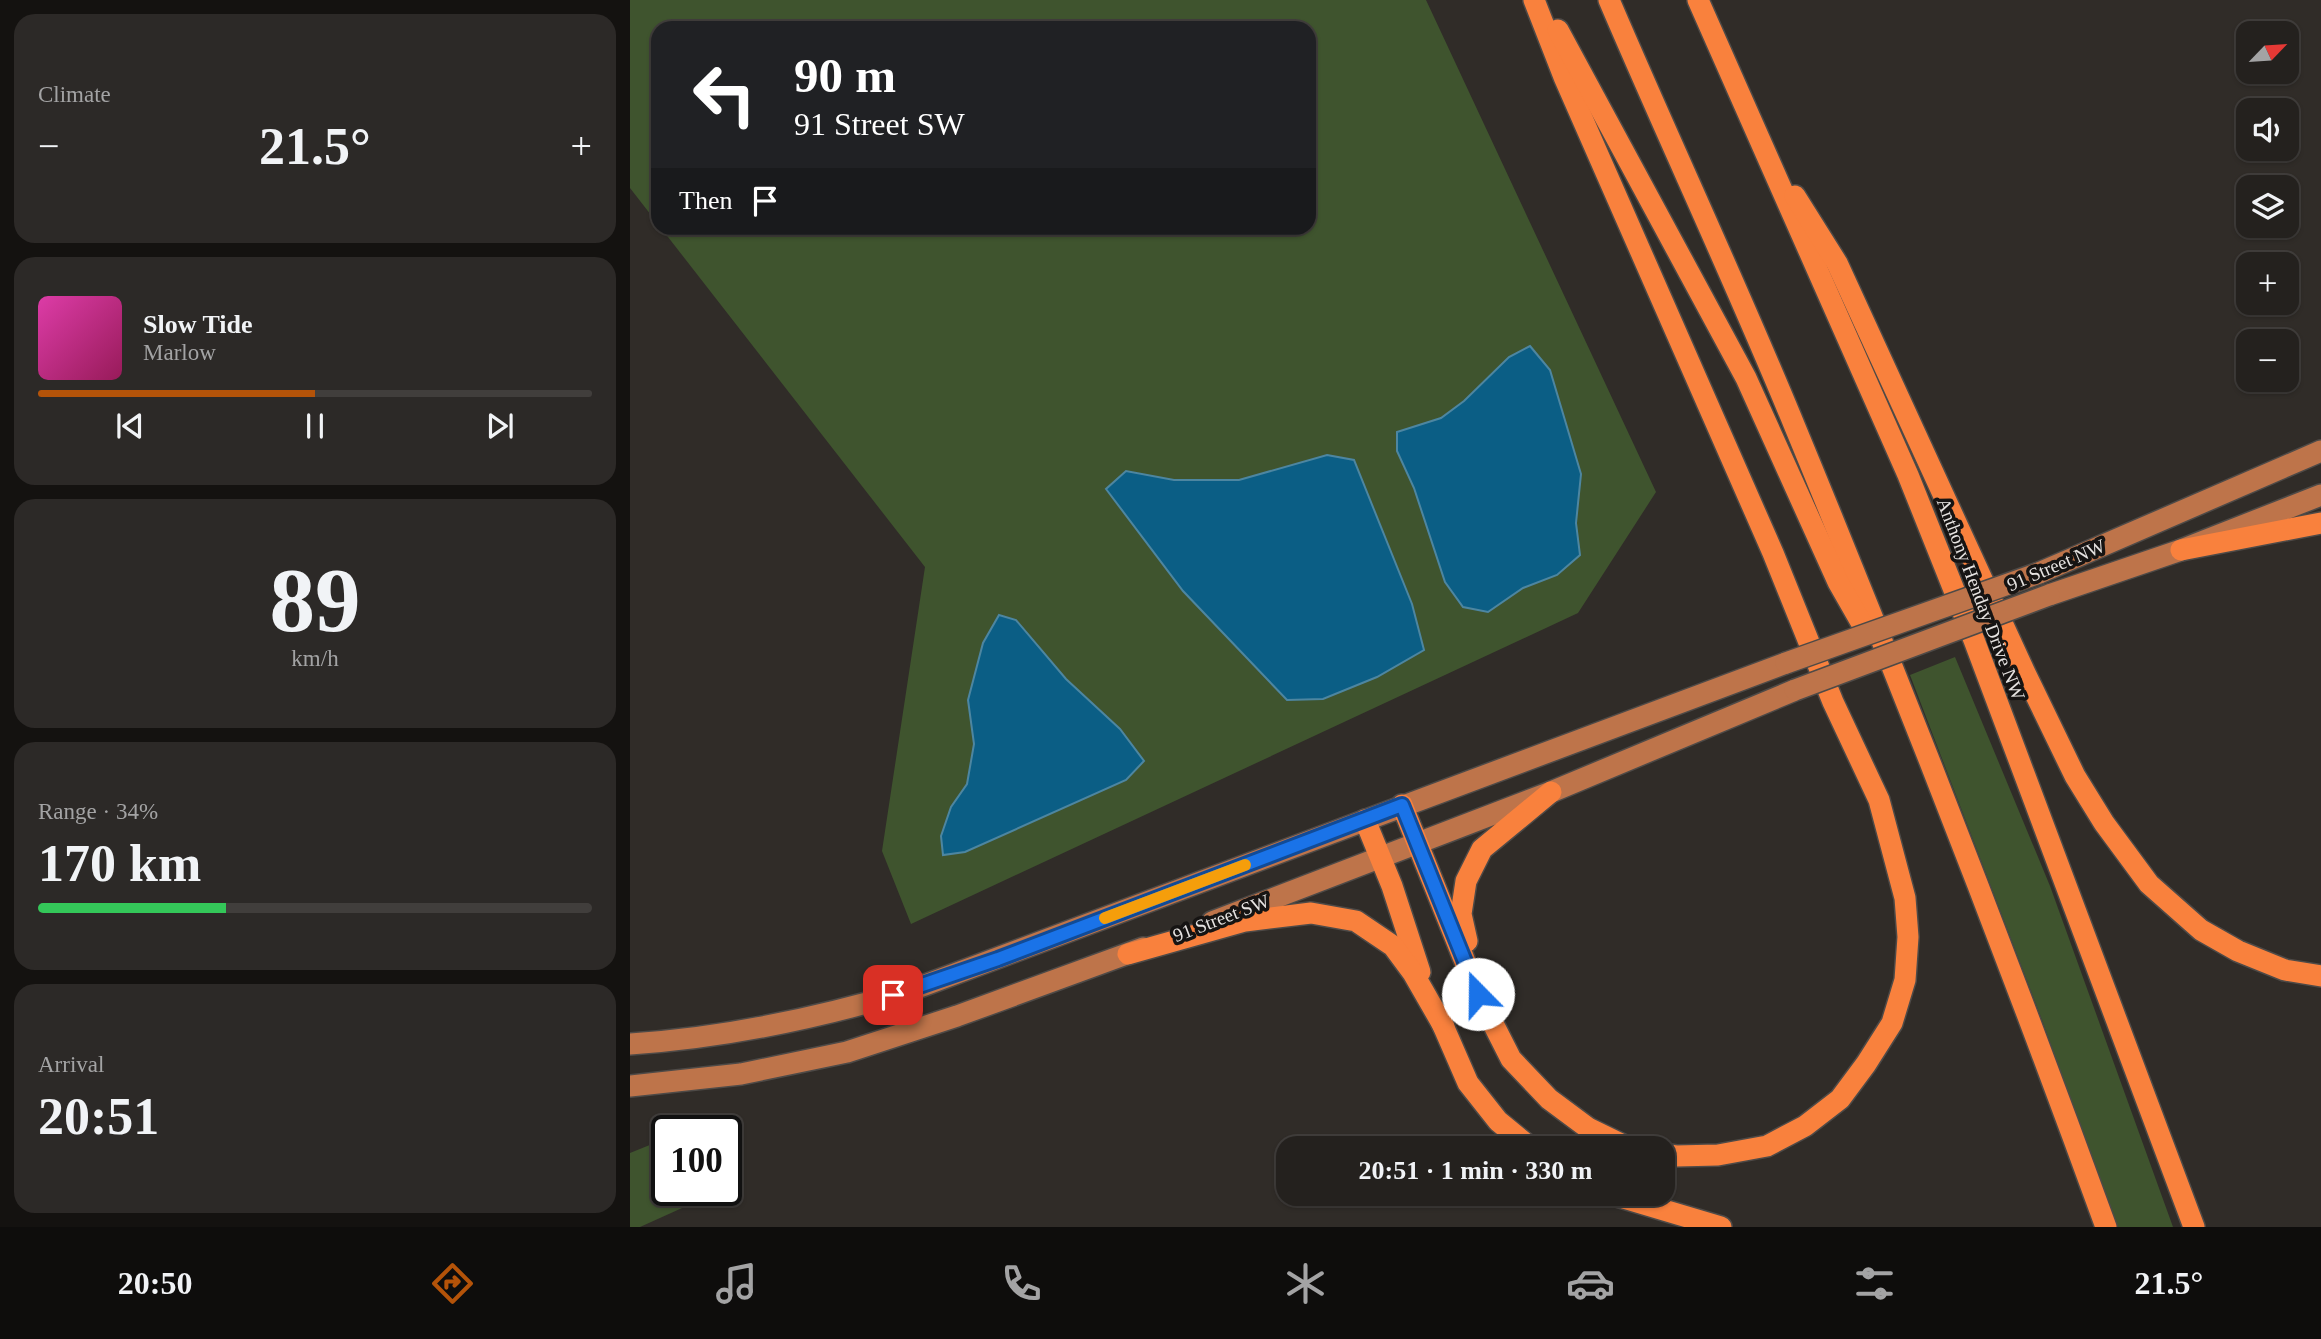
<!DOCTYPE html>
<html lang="en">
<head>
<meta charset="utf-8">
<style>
	:root { --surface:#24211e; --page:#2c2927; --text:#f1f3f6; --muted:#a3a3a4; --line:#413e3c; --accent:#b45309 }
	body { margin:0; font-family:Georgia,serif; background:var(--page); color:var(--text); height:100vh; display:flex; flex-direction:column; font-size:26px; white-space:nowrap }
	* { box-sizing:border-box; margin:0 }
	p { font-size:23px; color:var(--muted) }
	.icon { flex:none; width:38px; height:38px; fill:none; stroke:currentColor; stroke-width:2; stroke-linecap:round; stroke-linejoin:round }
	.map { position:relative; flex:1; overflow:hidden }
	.sheet { display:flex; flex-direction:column; gap:14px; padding:14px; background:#141210; width:630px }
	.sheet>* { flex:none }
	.top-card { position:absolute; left:21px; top:21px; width:665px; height:214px; border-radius:21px; box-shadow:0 2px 5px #0004,0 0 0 2px var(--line); background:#202124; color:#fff; overflow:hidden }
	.needle { width:46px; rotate:65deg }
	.controls { position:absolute; left:1606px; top:21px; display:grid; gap:14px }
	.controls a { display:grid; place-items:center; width:63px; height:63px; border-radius:14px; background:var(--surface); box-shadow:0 2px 5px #0004,0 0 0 2px var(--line); font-size:35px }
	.speed { position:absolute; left:21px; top:1115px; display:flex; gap:14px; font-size:35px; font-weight:700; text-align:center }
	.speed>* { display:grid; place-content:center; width:91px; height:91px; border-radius:50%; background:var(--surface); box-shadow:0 2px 5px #0004,0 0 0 2px var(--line); line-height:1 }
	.speed .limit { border:4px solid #111; border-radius:10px; background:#fff; color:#111 }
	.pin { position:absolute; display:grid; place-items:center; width:60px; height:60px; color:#fff; margin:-30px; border-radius:14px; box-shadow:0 4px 10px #0006 }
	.me { position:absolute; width:77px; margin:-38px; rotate:338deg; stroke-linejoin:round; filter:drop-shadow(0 0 5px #0008) }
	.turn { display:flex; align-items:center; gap:24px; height:147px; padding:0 28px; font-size:32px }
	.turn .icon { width:91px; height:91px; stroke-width:2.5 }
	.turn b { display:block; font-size:49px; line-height:60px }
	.then { display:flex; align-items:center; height:66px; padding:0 28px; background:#0003; gap:14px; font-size:26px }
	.big { font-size:52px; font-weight:800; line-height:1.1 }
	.sheet .tile { flex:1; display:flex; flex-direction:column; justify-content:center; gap:10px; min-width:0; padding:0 24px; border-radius:21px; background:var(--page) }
	.sheet .dial { align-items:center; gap:0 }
	.dial b { font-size:91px; line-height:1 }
	.song { display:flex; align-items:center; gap:21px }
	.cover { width:84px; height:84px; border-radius:10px; background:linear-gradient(135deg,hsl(320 70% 55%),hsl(330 70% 35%)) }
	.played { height:7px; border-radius:4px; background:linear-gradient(90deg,var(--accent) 50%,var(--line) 50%) }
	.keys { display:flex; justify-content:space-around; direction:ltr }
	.heat { display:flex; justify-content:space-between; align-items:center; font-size:38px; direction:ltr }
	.charge { height:10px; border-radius:5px; background:linear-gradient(90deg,#34c759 34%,var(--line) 0) }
	.trip { position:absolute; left:646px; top:1136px; width:399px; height:70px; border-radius:21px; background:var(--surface); box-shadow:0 2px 5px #0004,0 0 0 2px var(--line); font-weight:800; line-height:70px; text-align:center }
	.tab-bar { display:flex; height:112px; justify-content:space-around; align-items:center; background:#0e0d0c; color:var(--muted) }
	.tab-bar .icon { width:49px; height:49px }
	.tab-bar .current { color:var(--accent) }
	.tab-bar b { font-size:32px; color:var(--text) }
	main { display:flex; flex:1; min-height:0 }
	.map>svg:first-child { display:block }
	.green { fill:#3f542e }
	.water { fill:#0b5e85; stroke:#4d86a1; stroke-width:2 }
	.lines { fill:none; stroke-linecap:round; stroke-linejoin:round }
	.major-casing { stroke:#4e4a47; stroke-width:24 }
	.highway-casing { stroke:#4e4a47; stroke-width:24 }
	.major { stroke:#be744a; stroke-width:21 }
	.highway { stroke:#f9813d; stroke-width:21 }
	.major-bridge-casing { stroke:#4e4a47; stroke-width:24; stroke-linecap:butt }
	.major-bridge { stroke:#be744a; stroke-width:21 }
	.route-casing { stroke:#114b97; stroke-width:18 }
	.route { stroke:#1a73e8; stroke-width:12 }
	.slow { stroke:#f59e0b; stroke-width:12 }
	.labels { text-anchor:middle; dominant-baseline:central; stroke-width:7; stroke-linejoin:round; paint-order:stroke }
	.street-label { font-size:19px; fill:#e6e3e1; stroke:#161413 }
</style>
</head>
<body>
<main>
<section class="sheet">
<div class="tile"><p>Climate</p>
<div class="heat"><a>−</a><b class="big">21.5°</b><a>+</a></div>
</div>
<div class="tile">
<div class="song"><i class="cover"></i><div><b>Slow Tide</b><p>Marlow</p></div></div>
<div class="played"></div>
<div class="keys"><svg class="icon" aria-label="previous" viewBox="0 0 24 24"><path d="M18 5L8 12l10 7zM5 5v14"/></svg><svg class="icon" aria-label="pause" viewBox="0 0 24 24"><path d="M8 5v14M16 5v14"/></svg><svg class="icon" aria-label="next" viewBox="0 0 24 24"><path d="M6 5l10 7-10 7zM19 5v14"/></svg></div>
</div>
<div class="tile dial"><b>89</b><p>km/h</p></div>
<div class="tile"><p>Range · 34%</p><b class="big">170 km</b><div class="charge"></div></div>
<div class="tile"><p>Arrival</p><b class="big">20:51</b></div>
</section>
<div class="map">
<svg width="1691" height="1227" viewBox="0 0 1691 1227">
	<rect width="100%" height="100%" fill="#302c28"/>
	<g class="green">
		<path d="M0,0H796L1026,492L948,613L281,924L252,851L295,567L31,228H679V28H28V224L0,188Z"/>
		<path d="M1325,657L1420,886L1543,1227H1486L1412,1020L1280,675Z"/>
		<path d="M37,1138V1190H92L10,1227H0V1153Z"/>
	</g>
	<g class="water">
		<path d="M900,346L920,370L951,474L946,523L950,555L927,575L893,588L858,612L833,607L815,582L784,488L767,451V432L811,418L834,401L879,357Z"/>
		<path d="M697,455L724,460L782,604L794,650L747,677L693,699L657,700L553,591L476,489L496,471L544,480H609Z"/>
		<path d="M369,615L386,620L436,679L490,729L514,761L496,780L335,852L313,855L311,836L321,807L337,784L344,744L338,700L353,643Z"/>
	</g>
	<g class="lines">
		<g class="major-casing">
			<g id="major">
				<path d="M1409,573L1691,451"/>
				<path d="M1419,595L1551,550L1691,495"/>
				<path d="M582,922L921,792L1165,690"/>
				<path d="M0,1044C96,1038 188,1018 279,991L1156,663"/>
				<path d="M0,1086L111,1074L217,1052L327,1016L513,948"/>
			</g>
		</g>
		<g class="highway-casing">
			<g id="highway">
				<path d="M904,0L934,77L1143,553L1203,702L1249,800L1275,898L1278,937L1275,980L1262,1023L1236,1064L1210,1099L1175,1126L1137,1146L1088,1155L1046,1156L1032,1154"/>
				<path d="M979,0C1040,143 1106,283 1165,427C1274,691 1378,958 1476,1227"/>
				<path d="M1068,0L1278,475L1344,640L1564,1227"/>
				<path d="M928,30L1116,378L1208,582L1232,624"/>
				<path d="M1165,196L1207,263L1396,675L1445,776L1474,823L1519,884L1571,930L1608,951L1655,970L1691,976"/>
				<path d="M1551,550L1691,523"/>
				<path d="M772,805L848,994L881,1059L919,1099L958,1128L999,1148"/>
				<path d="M735,820L762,886L790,972"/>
				<path d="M837,941L831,914L836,881L852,849L921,792"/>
				<path d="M498,954L615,921L681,913L726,921L763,946L783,973L814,1027"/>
				<path d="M808,1014L838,1083L868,1121L901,1148"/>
				<path d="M980,1194L1091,1227"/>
			</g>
		</g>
		<use href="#major" class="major"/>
		<use href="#highway" class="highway"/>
		<g class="major-bridge-casing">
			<g id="major-bridge">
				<path d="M1156,663L1409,573"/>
				<path d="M1165,690L1419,595"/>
			</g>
		</g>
		<use href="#major-bridge" class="major-bridge"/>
	</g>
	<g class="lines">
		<g class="route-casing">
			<path id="route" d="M263,995L368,959L772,805L848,994"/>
		</g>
		<use href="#route" class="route"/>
		<path class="slow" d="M475,918L615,865"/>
	</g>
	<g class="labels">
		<g class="street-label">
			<text transform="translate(1426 565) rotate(-23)">91 Street NW</text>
			<text transform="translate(1351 599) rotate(69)">Anthony Henday Drive NW</text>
			<text transform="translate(591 918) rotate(-21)">91 Street SW</text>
		</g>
	</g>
</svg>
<div class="controls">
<a><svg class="needle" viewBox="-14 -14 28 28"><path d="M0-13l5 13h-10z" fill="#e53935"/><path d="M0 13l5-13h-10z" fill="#a3a3a4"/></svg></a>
<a><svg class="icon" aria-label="sound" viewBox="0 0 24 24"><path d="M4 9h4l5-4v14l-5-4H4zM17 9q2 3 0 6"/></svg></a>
<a><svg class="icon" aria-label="layers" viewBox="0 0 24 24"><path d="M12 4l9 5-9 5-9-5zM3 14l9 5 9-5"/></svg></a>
<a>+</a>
<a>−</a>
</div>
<div class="speed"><div class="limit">100</div></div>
<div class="pin" style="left:263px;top:995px;background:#d93025"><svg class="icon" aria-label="arrive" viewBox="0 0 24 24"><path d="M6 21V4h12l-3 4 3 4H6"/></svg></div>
<svg class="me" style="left:848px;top:994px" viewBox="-20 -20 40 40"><circle r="19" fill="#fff"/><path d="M0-13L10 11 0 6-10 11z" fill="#1a73e8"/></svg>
<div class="trip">20:51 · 1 min · 330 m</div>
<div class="top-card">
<div class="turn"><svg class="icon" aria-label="left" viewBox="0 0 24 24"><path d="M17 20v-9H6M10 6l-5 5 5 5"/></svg><div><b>90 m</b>91 Street SW</div></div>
<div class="then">Then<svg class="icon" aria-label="arrive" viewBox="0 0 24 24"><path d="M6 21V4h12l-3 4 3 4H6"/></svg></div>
</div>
</div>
</main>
<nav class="tab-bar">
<b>20:50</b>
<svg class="icon current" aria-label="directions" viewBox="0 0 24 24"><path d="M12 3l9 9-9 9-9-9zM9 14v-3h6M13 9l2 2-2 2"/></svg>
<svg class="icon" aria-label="music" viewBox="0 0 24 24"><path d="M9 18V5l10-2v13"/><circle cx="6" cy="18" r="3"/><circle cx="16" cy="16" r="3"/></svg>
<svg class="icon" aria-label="phone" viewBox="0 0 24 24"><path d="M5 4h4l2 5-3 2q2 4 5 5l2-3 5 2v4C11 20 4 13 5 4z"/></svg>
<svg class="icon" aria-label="climate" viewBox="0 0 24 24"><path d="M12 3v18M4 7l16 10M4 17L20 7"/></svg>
<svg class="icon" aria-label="car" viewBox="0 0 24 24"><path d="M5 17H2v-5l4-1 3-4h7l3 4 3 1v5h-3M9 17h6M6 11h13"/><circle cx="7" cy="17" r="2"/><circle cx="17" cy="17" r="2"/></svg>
<svg class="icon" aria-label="filters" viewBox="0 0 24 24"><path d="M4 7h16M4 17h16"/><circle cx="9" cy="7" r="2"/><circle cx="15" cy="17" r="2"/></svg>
<b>21.5°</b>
</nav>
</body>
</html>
